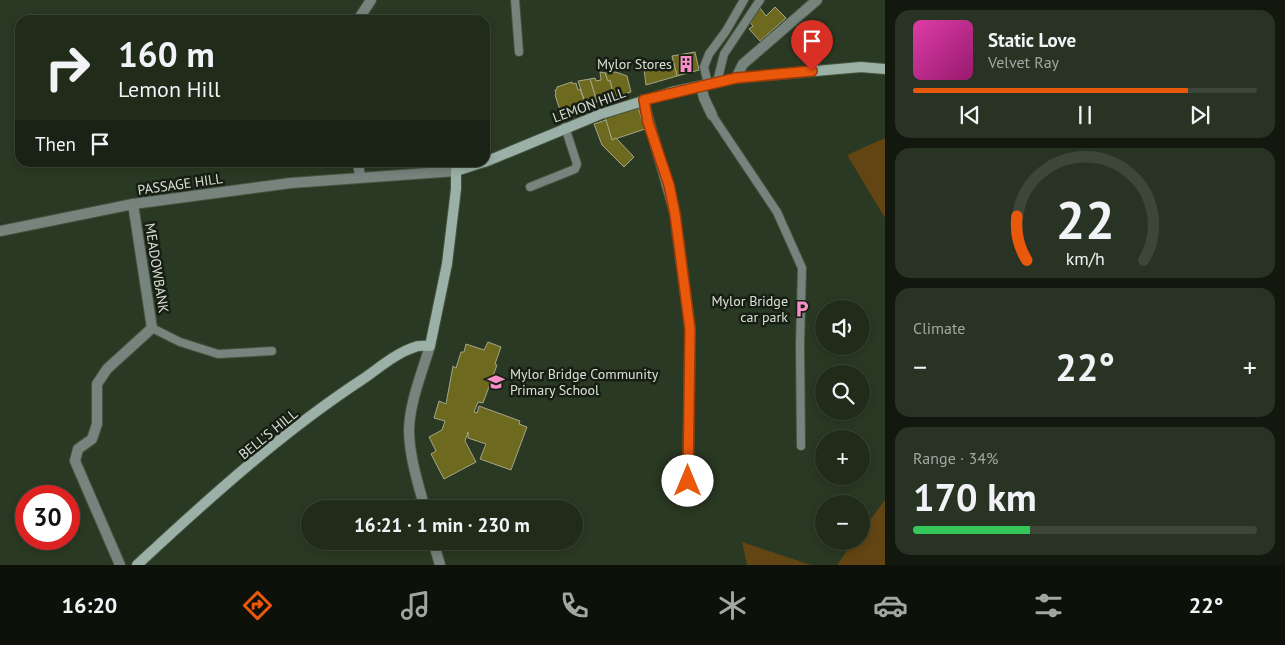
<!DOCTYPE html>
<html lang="en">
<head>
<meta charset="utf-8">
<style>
	:root { --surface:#202b1a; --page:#283323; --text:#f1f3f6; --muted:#a2a7a2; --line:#3d4739; --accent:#ea580c }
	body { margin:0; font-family:"PT Sans",sans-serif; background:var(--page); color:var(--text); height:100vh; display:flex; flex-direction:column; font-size:19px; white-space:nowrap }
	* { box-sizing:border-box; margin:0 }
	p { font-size:16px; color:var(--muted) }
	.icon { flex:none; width:28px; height:28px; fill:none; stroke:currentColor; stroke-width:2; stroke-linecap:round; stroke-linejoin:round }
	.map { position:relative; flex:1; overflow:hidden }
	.side { display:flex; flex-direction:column; gap:10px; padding:10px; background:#12180e; width:400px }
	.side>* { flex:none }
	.hud { position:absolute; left:15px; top:15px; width:475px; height:152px; border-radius:15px; box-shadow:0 2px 8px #0003,0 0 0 1px var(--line); background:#202b1a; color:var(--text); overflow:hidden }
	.fabs { position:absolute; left:815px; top:300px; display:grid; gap:10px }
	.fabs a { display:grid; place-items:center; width:55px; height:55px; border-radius:50%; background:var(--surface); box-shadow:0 2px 8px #0003,0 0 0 1px var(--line); font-size:25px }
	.speed { position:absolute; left:15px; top:485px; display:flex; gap:10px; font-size:25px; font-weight:700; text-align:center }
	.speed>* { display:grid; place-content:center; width:65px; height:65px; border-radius:50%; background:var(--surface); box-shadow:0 2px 8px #0003,0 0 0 1px var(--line); line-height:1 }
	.speed .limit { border:8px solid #d22; background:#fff; color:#111 }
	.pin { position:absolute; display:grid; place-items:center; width:42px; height:42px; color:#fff; margin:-51px -21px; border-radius:50% 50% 50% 0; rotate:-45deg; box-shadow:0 0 5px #0007 }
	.pin .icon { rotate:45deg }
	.me { position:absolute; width:55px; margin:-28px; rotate:0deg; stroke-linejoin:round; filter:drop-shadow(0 0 4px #0008) }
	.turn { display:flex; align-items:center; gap:18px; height:105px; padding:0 20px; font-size:22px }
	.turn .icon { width:65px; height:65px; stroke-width:2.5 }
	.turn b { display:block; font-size:35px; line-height:42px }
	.then { display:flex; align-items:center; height:48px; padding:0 20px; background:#0003; gap:10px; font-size:19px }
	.big { font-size:38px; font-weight:800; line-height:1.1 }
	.side .tile { flex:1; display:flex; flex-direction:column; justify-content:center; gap:8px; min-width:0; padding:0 18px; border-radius:15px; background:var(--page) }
	.side .dial { align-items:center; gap:0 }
	.dial svg { height:130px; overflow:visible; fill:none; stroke:var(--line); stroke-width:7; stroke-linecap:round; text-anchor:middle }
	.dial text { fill:var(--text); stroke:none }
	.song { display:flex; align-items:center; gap:15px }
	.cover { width:60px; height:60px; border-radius:8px; background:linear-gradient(135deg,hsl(320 70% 55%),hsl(320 70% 35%)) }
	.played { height:5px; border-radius:2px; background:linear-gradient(90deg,var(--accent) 80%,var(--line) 80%) }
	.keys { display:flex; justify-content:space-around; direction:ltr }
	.heat { display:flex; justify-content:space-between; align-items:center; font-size:28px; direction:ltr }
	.charge { height:8px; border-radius:4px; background:linear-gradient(90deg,#34c759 34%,var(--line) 0) }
	.trip { position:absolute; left:301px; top:500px; width:282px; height:50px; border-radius:25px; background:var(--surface); box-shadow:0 2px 8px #0003,0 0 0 1px var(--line); font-weight:800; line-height:50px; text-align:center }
	.tab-bar { display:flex; height:80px; justify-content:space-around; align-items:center; background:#0d110a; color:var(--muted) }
	.tab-bar .icon { width:35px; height:35px }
	.tab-bar .current { color:var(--accent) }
	.tab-bar b { font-size:22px; color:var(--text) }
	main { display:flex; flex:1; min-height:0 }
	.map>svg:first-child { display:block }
	.green { fill:#624513 }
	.building { fill:#6d691f; stroke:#a7a688 }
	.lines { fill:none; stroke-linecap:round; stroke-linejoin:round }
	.lane-casing { stroke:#46543f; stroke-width:10 }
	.street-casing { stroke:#46543f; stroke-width:12 }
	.secondary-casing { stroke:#46543f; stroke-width:12 }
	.lane { stroke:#76847d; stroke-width:8 }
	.street { stroke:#76847d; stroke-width:10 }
	.secondary { stroke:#9bb1a7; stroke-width:10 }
	.route-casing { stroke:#983908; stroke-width:12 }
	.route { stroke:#ea580c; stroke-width:9 }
	.labels { text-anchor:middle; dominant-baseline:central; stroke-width:5; stroke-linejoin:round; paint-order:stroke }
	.poi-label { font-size:14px; fill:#d7e1d3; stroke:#171e14; text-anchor:end }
	.street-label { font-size:14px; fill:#d7e1d3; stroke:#171e14 }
</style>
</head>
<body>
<main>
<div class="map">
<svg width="885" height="565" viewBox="0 0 885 565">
	<rect width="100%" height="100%" fill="#2a3923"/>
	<g class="green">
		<path d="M885,138V218L847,155Z"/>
		<path d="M885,500V565H837L854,541H861V532Z"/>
		<path d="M742,542L811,565H747Z"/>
	</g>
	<g class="building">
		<path d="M775,7L786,18L760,41L749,29L753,26L749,21L760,8L766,16Z"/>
		<path d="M695,52L699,70L677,76L672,56Z"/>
		<path d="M673,60L677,76L646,85L644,69L647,67V65Z"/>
		<path d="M600,72L605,73L608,81L610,80L614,97L597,102L590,79L595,78L596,81L601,80Z"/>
		<path d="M616,72L627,76L631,92L614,97L610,80L608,81L605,73Z"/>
		<path d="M590,79L597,102L586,105L578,81Z"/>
		<path d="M572,82L573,84L576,83L578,90L580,89L586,105L561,113L555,95L556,94L555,90L557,89V87Z"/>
		<path d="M638,107L645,129L612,140L605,118Z"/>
		<path d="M606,120L612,140L616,138L634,157L624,167L602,145L594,124Z"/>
		<path d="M488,342L501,347L495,364L497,365L483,403L478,402L474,412L477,413L479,406L520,421L519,424L527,427L511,470L480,459L486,444L468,438V432L465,441L476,462L444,479L431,454L436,451L429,437L442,430L445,421L434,418L439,401L446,404L453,366L456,368L461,352H464L466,344L484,350Z"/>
	</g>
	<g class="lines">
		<g class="lane-casing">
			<g id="lane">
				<path d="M515,0L519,52"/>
				<path d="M717,82L724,54L760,0"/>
				<path d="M708,84L704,67L709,54L726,31L744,0"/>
				<path d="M712,115L777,212L802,268L800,344L801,446"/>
				<path d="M530,187L575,169L577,164L565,127"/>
				<path d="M152,328L180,342L218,354L272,351"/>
			</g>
		</g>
		<g class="street-casing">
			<g id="street">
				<path d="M358,20L371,0"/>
				<path d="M736,78L743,64L817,0"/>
				<path d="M701,86L704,98L712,115"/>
				<path d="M643,100L675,214L690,329L688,481"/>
				<path d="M358,162L360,177"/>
				<path d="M0,231L133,204L291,183L456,171"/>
				<path d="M425,509C418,483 409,456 409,429C410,402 422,372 430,346"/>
				<path d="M433,541L440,565"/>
				<path d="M120,565L75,461L78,449L92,439L97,424V384L107,369L152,328L133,204"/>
			</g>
		</g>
		<g class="secondary-casing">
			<g id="secondary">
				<path d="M485,162L601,114L672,92L736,78L861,67L885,69"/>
				<path d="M137,565C208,499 282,432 363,379C379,368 396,353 415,347C419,345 425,346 430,346L447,264L456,189V171L484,162"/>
			</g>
		</g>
		<use href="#lane" class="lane"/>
		<use href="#street" class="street"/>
		<use href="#secondary" class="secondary"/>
	</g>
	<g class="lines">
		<g class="route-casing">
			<path id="route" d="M688,481L690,329L675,214L669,185L648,122L644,100L736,78L812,71"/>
		</g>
		<use href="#route" class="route"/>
	</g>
	<defs>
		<g id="building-bare" transform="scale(1.35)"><path d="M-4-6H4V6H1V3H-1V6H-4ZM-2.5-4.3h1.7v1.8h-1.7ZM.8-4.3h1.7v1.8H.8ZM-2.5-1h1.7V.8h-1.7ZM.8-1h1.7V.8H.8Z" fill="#f98fc9" stroke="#171e14" stroke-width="2.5" paint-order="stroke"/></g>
		<g id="parking-bare" transform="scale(1.35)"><path d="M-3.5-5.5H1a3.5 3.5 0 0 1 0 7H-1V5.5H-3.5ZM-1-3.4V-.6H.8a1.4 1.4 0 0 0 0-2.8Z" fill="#f98fc9" stroke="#171e14" stroke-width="2.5" paint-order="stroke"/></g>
		<g id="school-bare" transform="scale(1.35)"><path d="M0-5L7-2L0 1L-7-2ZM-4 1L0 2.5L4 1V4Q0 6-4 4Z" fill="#f98fc9" stroke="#171e14" stroke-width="2.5" paint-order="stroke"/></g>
	</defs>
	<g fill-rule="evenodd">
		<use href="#building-bare" x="686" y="64"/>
		<use href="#parking-bare" x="802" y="309"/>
		<use href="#school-bare" x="496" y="382"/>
	</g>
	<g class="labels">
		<g class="poi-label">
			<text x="672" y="64">Mylor Stores</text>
			<text x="788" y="301">Mylor Bridge<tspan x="788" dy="16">car park</tspan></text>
			<text x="510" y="374" text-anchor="start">Mylor Bridge Community<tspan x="510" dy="16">Primary School</tspan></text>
		</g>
		<g class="street-label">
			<text transform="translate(589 105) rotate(-20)">LEMON HILL</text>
			<text transform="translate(180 184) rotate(-8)">PASSAGE HILL</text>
			<text transform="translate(157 268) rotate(81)">MEADOWBANK</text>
			<text transform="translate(268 434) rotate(-39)">BELL'S HILL</text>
		</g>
	</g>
</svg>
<div class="fabs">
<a><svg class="icon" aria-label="sound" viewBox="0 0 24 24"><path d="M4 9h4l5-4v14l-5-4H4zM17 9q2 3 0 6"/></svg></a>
<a><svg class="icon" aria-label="search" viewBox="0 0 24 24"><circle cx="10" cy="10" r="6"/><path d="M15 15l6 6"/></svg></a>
<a>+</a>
<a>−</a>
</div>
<div class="speed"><div class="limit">30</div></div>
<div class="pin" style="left:812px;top:71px;background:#d93025"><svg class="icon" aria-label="arrive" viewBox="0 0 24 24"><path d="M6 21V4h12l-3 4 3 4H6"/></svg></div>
<svg class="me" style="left:688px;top:481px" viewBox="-20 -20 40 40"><circle r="19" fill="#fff"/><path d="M0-13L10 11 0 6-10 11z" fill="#ea580c"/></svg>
<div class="trip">16:21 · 1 min · 230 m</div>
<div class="hud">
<div class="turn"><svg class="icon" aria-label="right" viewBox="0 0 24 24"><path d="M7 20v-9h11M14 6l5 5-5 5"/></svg><div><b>160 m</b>Lemon Hill</div></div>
<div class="then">Then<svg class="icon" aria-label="arrive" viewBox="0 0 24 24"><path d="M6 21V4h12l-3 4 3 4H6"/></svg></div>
</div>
</div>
<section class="side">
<div class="tile">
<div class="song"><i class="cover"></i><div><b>Static Love</b><p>Velvet Ray</p></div></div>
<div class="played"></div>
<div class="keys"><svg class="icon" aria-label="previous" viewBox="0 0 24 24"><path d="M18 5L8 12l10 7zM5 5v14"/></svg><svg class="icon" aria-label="pause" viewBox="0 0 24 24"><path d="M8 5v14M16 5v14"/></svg><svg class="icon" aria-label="next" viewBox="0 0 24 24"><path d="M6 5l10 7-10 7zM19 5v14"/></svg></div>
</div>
<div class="tile dial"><svg viewBox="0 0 100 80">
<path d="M14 69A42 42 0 1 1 86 69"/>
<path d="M14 69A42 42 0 0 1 8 42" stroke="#ea580c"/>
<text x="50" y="56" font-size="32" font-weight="700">22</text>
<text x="50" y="72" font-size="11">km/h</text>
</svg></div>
<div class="tile"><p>Climate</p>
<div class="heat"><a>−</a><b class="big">22°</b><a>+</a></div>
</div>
<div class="tile"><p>Range · 34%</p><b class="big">170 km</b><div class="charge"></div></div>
</section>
</main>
<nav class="tab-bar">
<b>16:20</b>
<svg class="icon current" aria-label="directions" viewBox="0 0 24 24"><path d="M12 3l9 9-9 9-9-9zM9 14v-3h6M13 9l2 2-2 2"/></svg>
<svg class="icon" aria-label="music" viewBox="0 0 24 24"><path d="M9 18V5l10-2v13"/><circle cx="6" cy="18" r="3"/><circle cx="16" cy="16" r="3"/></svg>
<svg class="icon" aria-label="phone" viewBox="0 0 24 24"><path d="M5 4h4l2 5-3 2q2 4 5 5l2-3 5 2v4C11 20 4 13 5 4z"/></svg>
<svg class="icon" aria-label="climate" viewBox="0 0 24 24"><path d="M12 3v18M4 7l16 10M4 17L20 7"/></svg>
<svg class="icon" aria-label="car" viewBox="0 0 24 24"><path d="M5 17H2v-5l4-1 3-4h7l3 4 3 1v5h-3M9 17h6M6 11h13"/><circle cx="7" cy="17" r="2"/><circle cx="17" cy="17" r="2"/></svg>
<svg class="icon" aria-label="filters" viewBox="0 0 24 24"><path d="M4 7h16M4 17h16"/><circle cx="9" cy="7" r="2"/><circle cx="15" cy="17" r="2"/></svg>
<b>22°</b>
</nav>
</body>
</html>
